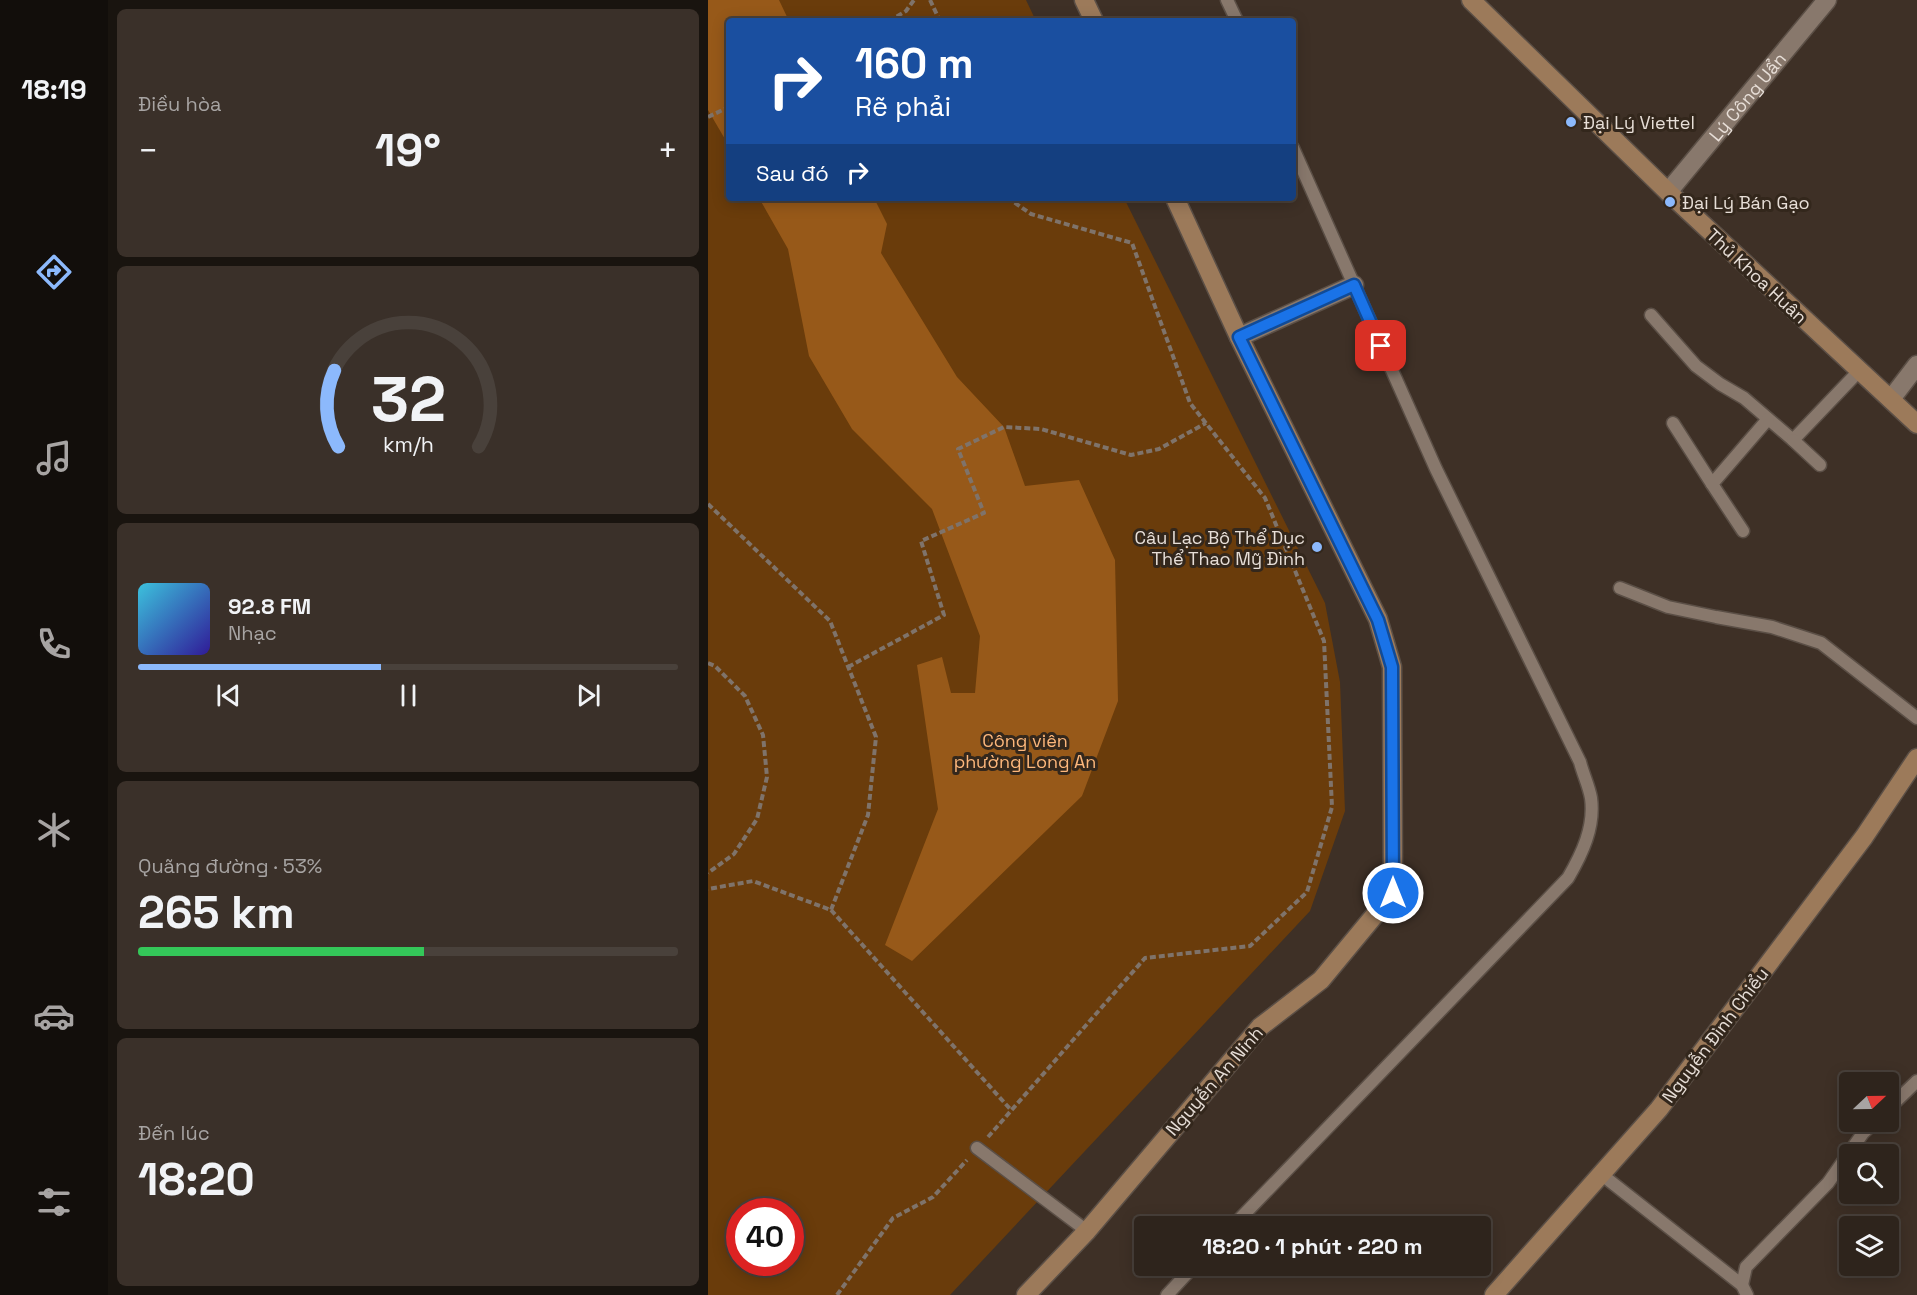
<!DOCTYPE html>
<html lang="vi">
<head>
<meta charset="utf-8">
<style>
	:root { --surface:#2e241c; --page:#3a3029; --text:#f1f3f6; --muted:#a7a4a3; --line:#49413b; --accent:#8cb9fc }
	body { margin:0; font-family:"Space Grotesk",sans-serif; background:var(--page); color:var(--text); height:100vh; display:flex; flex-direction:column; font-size:22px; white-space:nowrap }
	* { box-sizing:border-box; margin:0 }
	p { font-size:20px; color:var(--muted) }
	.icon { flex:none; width:33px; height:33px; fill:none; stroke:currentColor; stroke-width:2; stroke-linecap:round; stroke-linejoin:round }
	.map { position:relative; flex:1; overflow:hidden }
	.side { display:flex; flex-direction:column; gap:9px; padding:9px; background:#19140f; width:600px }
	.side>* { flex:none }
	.banner { position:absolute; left:18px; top:18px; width:570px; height:183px; border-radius:6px; box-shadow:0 3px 15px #0003,0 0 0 2px var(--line); background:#1a4fa0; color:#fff; overflow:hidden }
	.needle { width:39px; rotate:68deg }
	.controls { position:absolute; left:1131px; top:1072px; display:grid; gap:12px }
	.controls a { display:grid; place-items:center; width:60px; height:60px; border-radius:6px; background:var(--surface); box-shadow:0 3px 15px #0003,0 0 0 2px var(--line); font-size:30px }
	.speed { position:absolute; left:18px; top:1198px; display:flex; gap:12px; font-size:30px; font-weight:700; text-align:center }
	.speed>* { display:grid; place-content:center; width:78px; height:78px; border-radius:50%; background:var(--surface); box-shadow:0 3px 15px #0003,0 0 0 2px var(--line); line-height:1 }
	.speed .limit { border:9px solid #d22; background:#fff; color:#111 }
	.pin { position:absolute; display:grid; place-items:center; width:51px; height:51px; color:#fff; margin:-26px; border-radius:12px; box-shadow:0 3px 9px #0006 }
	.me { position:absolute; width:66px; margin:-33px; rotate:0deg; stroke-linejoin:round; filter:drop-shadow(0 0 4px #0008) }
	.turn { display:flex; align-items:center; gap:21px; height:126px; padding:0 30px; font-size:27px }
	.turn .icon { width:78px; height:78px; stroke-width:2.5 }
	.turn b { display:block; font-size:42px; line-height:51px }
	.then { display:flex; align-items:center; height:57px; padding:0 30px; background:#0003; gap:12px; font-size:22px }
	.big { font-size:45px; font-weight:600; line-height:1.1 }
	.side .card { flex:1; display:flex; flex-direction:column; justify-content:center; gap:9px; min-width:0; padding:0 21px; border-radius:9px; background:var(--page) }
	.side .dial { align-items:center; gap:0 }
	.dial svg { height:156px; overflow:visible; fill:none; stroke:var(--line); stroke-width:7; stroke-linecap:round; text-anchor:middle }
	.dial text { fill:var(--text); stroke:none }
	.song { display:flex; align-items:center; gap:18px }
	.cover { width:72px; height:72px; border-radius:9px; background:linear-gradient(135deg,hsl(190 70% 55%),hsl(250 70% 35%)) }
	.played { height:6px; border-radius:3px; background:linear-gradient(90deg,var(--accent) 45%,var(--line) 45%) }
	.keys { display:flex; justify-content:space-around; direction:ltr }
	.heat { display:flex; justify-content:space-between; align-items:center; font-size:33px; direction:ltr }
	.charge { height:9px; border-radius:4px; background:linear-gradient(90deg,#34c759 53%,var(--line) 0) }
	.trip { position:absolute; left:426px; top:1216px; width:357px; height:60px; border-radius:6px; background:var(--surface); box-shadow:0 3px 15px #0003,0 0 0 2px var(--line); font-weight:600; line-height:60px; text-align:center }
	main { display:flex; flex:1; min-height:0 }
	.tab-bar { display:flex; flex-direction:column; width:108px; justify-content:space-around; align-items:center; background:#120e0b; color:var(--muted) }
	.tab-bar .icon { width:42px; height:42px }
	.tab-bar .current { color:var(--accent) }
	.tab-bar b { font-size:27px; color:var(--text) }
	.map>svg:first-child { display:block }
	.green { fill:#6a3c0b; fill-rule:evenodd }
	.water { fill:#975919 }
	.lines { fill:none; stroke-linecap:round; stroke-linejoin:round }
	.lane-casing { stroke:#5b4f46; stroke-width:15 }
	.street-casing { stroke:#5b4f46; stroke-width:21 }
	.secondary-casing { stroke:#5b4f46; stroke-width:21 }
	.path { stroke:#7f736a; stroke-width:4; stroke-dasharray:6 3; stroke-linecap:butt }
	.lane { stroke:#88786c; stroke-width:12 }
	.street { stroke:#88786c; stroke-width:18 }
	.secondary { stroke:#9c7a5a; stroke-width:18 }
	.route-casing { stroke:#114b97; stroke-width:15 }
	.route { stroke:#1a73e8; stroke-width:10 }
	.poi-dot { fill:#8cb9fc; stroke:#33271c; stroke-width:2 }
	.labels { text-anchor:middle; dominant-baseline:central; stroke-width:6; stroke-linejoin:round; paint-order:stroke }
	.street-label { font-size:18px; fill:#e7ded7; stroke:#33271c }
	.poi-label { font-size:18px; fill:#e7ded7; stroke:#33271c; text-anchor:start }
	.park-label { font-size:18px; fill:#fdb77b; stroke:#33271c }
</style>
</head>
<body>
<main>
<nav class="tab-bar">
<b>18:19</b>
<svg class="icon current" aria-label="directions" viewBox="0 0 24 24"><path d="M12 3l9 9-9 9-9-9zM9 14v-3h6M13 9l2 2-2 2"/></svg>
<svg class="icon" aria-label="music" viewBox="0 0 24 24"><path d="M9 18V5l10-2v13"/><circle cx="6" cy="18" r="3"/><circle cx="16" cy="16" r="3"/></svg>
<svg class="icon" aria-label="phone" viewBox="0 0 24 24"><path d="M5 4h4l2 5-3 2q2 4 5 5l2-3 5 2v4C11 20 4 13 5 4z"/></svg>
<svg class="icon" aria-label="climate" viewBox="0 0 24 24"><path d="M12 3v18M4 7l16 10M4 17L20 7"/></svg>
<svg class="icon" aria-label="car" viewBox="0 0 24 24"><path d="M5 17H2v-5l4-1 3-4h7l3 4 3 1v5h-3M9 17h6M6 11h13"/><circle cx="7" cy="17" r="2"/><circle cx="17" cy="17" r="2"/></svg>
<svg class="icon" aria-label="filters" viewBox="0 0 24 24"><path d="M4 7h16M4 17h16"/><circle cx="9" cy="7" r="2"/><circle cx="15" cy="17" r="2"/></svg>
</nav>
<section class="side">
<div class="card"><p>Điều hòa</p>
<div class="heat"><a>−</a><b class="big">19°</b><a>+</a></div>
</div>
<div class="card dial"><svg viewBox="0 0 100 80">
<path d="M14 69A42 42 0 1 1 86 69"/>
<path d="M14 69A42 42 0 0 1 12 30" stroke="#8cb9fc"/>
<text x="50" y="56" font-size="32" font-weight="700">32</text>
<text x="50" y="72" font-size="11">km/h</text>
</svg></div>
<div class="card">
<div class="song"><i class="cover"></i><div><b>92.8 FM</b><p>Nhạc</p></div></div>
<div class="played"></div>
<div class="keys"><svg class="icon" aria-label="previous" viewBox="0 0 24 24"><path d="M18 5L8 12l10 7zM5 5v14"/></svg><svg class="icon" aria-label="pause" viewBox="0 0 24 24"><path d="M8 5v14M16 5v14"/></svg><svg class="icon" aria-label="next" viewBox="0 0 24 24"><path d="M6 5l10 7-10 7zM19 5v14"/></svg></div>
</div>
<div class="card"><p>Quãng đường · 53%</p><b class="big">265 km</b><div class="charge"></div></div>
<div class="card"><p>Đến lúc</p><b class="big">18:20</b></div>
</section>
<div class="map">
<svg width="1209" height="1295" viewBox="0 0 1209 1295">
	<rect width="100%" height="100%" fill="#3e3026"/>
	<path class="green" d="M0,0H318L328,21H21V198H416L617,603L632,682L637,811L602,911L242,1295H0ZM32,1212H82V1263H32Z"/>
	<g class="water">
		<path d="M0,0H71L81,21H21V146L0,110Z"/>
		<path d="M51,198H166L179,224L173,253L249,377L296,427L317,486L371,480L407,560L410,701L374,796L204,961L177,945L230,809L209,665L234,657L243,693H267L272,636L224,509L144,429L101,356L80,249Z"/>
	</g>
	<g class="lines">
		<g class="lane-casing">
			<g id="lane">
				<path d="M519,0L529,21"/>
				<path d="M943,315L988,366L1012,384L1036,398L1085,440L1151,371"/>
				<path d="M965,423L1004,484"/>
				<path d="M1085,440L1112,465"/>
				<path d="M1035,531L1004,484L1060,419"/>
				<path d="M912,588L960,607L1008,617L1064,627L1113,643L1209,718"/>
				<path d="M1180,1109L1209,1081"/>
				<path d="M269,1148L379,1231"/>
				<path d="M893,1174L1034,1285L1039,1295"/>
				<path d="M524,1227L860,878C874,854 887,827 883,798C881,786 875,774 872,762L728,469L585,148"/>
				<path d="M1034,1285L1038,1267L1120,1183L1155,1133L1167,1122"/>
				<path d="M459,1295L486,1266"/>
			</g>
		</g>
		<g class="street-casing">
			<g id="street">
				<path id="s1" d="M960,192L1119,0"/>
				<path d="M531,337L646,285"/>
				<path d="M1183,399L1209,365"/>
			</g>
		</g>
		<g class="secondary-casing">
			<g id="secondary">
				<path d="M376,0L386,21"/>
				<path d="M763,0L960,192L1209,424"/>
				<path d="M318,1295L379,1231L552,1027L613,980L685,893L684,667L670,619L531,337L467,198"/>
				<path d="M786,1295L951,1109L1156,837L1209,758"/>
			</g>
		</g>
		<g class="path">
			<path d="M222,0L232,21"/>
			<path d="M181,21L198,11L206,0"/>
			<path d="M0,117L21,107"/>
			<path d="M0,504L122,621L168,737L160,815L123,910L45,881L0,889"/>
			<path d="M0,663L7,666L37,696L55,735L59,777L49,819L26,854L0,873"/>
			<path d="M140,667L236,615L213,541L276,513L250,449L296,427L333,429L423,455L451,449L498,423"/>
			<path d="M123,910L303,1110"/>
			<path d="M280,1137L437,958L542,946L599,892L624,807L616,641L557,498L482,403L424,243L323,214L300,198"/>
			<path d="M129,1295L185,1218L225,1197L259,1160"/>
		</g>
		<use href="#lane" class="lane"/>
		<use href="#street" class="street"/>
		<use href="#secondary" class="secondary"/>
	</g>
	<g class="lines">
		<g class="route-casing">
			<path id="route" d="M673,346L646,285L531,337L670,620L684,667L685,893"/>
		</g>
		<use href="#route" class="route"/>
	</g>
	<g class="poi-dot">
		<circle cx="863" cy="122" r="6"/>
		<circle cx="962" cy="202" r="6"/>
		<circle cx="609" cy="547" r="6"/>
	</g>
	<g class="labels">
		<g class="street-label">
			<text stroke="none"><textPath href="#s1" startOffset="124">Lý Công Uẩn</textPath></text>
			<text transform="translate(1049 276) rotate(43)">Thủ Khoa Huân</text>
			<text transform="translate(1007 1035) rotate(-53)">Nguyễn Đình Chiểu</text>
			<text transform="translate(506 1081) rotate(-49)">Nguyễn An Ninh</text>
		</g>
		<g class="poi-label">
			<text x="875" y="122">Đại Lý Viettel</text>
			<text x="974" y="202">Đại Lý Bán Gạo</text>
			<text x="597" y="537" text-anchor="end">Câu Lạc Bộ Thể Dục<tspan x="597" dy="21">Thể Thao Mỹ Đình</tspan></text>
		</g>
		<g class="park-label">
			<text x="317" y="740">Công viên<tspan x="317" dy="21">phường Long An</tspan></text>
		</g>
	</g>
</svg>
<div class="controls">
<a><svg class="needle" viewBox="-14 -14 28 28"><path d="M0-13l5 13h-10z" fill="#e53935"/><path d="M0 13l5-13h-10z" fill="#a7a4a3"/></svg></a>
<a><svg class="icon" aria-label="search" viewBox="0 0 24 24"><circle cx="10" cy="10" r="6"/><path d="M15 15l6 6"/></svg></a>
<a><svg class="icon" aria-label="layers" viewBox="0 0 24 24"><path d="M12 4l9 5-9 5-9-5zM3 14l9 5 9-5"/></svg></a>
</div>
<div class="speed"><div class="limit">40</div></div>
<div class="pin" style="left:673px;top:346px;background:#d93025"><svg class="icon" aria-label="arrive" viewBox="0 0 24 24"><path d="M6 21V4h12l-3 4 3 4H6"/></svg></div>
<svg class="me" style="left:685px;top:893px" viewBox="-20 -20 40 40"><circle r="17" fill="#1a73e8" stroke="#fff" stroke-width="3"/><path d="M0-11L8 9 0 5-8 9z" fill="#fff"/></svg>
<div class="trip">18:20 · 1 phút · 220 m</div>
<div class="banner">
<div class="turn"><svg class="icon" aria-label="right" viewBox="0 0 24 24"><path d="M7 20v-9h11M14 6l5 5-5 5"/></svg><div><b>160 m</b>Rẽ phải</div></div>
<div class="then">Sau đó<svg class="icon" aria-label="right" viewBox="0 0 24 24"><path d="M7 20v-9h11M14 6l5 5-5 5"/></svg></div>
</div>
</div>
</main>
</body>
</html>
